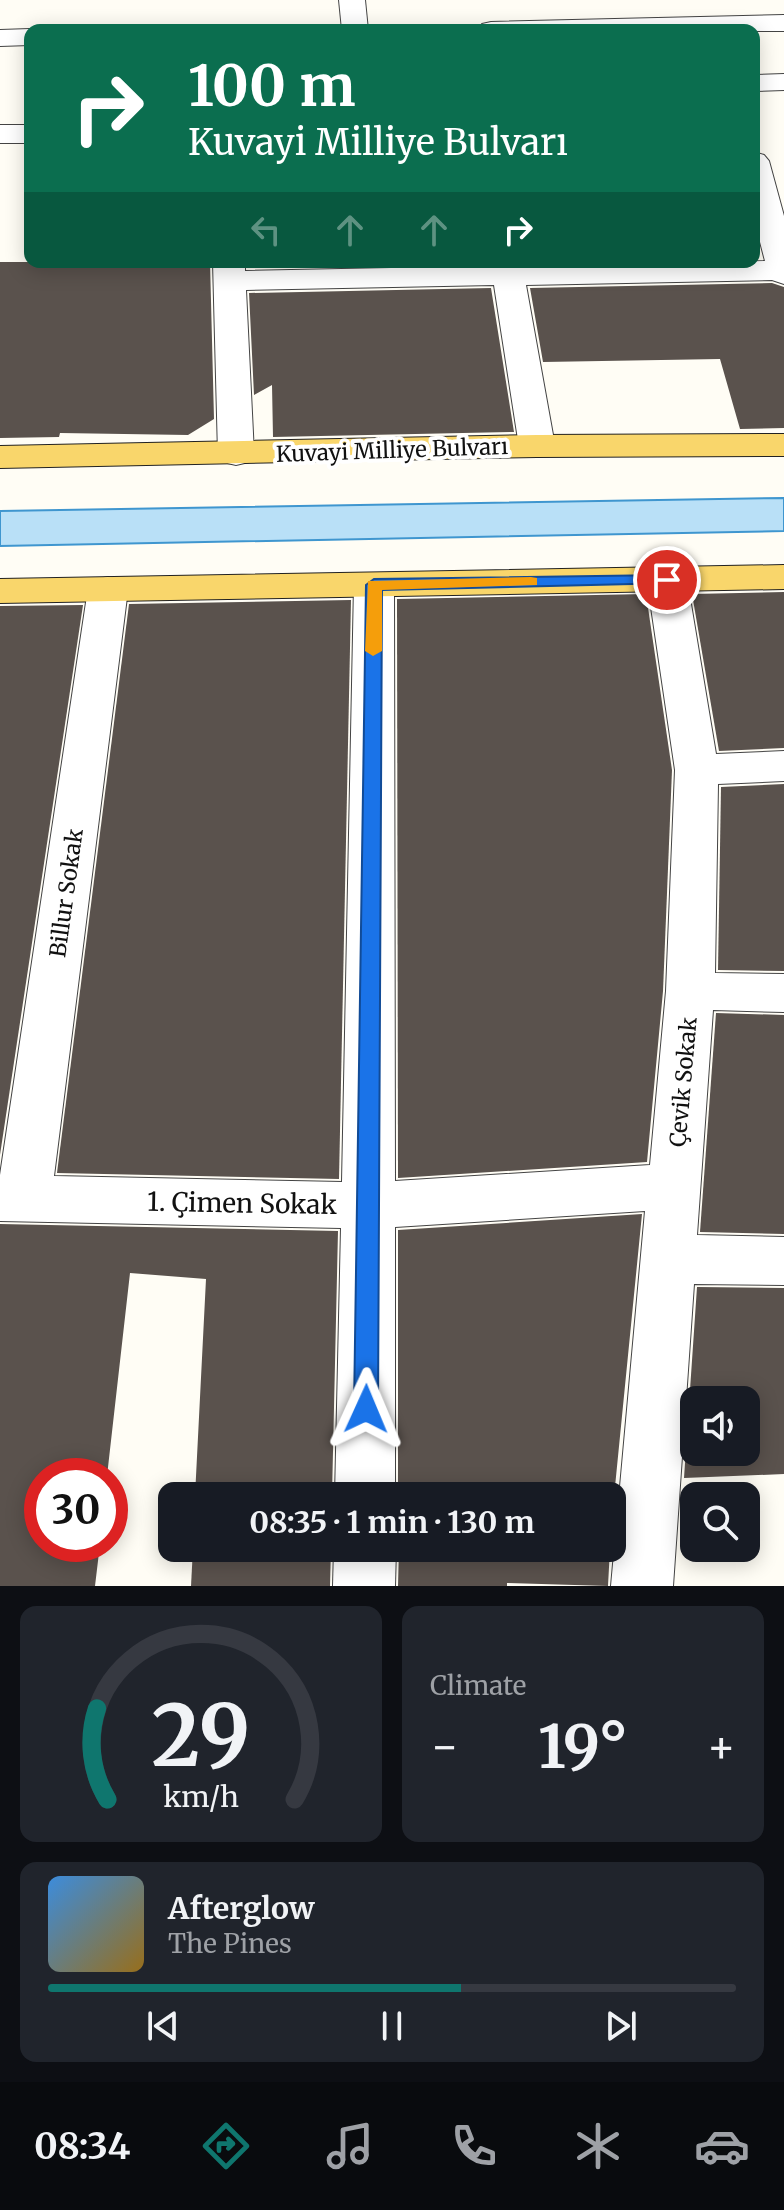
<!DOCTYPE html>
<html lang="en">
<head>
<meta charset="utf-8">
<style>
	:root { --surface:#171b24; --page:#20242c; --text:#f1f3f6; --muted:#9ea1a6; --line:#363941; --accent:#0f766e }
	body { margin:0; font-family:Merriweather,serif; background:var(--page); color:var(--text); height:100vh; display:flex; flex-direction:column; font-size:30px; white-space:nowrap }
	* { box-sizing:border-box; margin:0 }
	p { font-size:26px; color:var(--muted) }
	.icon { flex:none; width:44px; height:44px; fill:none; stroke:currentColor; stroke-width:2; stroke-linecap:round; stroke-linejoin:round }
	.map { position:relative; height:1586px; overflow:hidden }
	.drawer { display:flex; flex-direction:column; gap:20px; padding:20px; background:#0d0f14; flex:1 }
	.drawer>* { flex:none }
	.guide { position:absolute; left:24px; top:24px; width:736px; height:244px; border-radius:16px; box-shadow:0 4px 20px #0003; background:#0b6e4f; color:#fff; overflow:hidden }
	.buttons { position:absolute; left:680px; top:1386px; display:grid; gap:16px }
	.buttons a { display:grid; place-items:center; width:80px; height:80px; border-radius:16px; background:var(--surface); box-shadow:0 4px 20px #0003; font-size:40px }
	.speed { position:absolute; left:24px; top:1458px; display:flex; gap:16px; font-size:40px; font-weight:700; text-align:center }
	.speed>* { display:grid; place-content:center; width:104px; height:104px; border-radius:50%; background:var(--surface); box-shadow:0 4px 20px #0003; line-height:1 }
	.speed .limit { border:12px solid #d22; background:#fff; color:#111 }
	.pin { position:absolute; display:grid; place-items:center; width:68px; height:68px; color:#fff; margin:-34px; border:4px solid #fff; border-radius:50%; box-shadow:0 2px 8px #0007 }
	.me { position:absolute; width:88px; margin:-44px; rotate:1deg; stroke-linejoin:round; filter:drop-shadow(0 0 6px #0008) }
	.turn { display:flex; align-items:center; gap:28px; height:168px; padding:0 32px; font-size:36px }
	.turn .icon { width:104px; height:104px; stroke-width:2.5 }
	.turn b { display:block; font-size:56px; line-height:68px }
	.lanes { display:flex; align-items:center; height:76px; padding:0 32px; background:#0003; justify-content:center; gap:40px; direction:ltr }
	.lanes .off { opacity:.35 }
	.big { font-size:60px; font-weight:700; line-height:1.1 }
	.drawer .widget { flex:1; display:flex; flex-direction:column; justify-content:center; gap:12px; min-width:0; padding:0 28px; border-radius:16px; background:var(--page) }
	.drawer .dial { align-items:center; gap:0 }
	.dial svg { height:208px; overflow:visible; fill:none; stroke:var(--line); stroke-width:7; stroke-linecap:round; text-anchor:middle }
	.dial text { fill:var(--text); stroke:none }
	.song { display:flex; align-items:center; gap:24px }
	.cover { width:96px; height:96px; border-radius:12px; background:linear-gradient(135deg,hsl(210 70% 55%),hsl(40 70% 35%)) }
	.played { height:8px; border-radius:4px; background:linear-gradient(90deg,var(--accent) 60%,var(--line) 60%) }
	.keys { display:flex; justify-content:space-around; direction:ltr }
	.heat { display:flex; justify-content:space-between; align-items:center; font-size:44px; direction:ltr }
	.drawer .tiles { flex:1; display:grid; gap:20px; grid-template-columns:1fr 1fr }
	.widget:last-child { grid-column:span 2 }
	.trip { position:absolute; left:158px; top:1482px; width:468px; height:80px; border-radius:16px; background:var(--surface); box-shadow:0 4px 20px #0003; font-weight:700; line-height:80px; text-align:center }
	.tabs { display:flex; height:128px; justify-content:space-around; align-items:center; background:#090b0e; color:var(--muted) }
	.tabs .icon { width:56px; height:56px }
	.tabs .on { color:var(--accent) }
	.tabs b { font-size:36px; color:var(--text) }
	.map>svg:first-child { display:block }
	.water { fill:#b9e0f7; stroke:#3f96cf; stroke-width:2 }
	.building { fill:#5a524d; fill-rule:evenodd }
	.lines { fill:none; stroke-linecap:round; stroke-linejoin:round }
	.minor-casing { stroke:#444; stroke-width:2 }
	.major-casing { stroke:#222; stroke-width:2 }
	.minor { fill:#fff; fill-rule:evenodd }
	.major { fill:#f9d66b; fill-rule:evenodd }
	.route { fill:#1a73e8; stroke:#114b97; stroke-width:2 }
	.slow { fill:#f59e0b }
	.labels { text-anchor:middle; dominant-baseline:central; stroke-width:8; stroke-linejoin:round; paint-order:stroke }
	.street-label { font-size:22px; fill:#111; stroke:#fff }
	.near-street-label { font-size:26px; fill:#111; stroke:#fff }
</style>
</head>
<body>
<div class="map">
<svg width="784" height="1586" viewBox="0 0 784 1586">
	<rect width="100%" height="100%" fill="#fffdf5"/>
	<path class="water" d="M784,498V531L0,546V511Z"/>
	<g class="building">
		<path d="M0,262H210L214,419L188,435L60,433L59,437L0,438Z"/>
		<path d="M248,262H487L248,268Z"/>
		<path d="M772,283L784,287V428L740,429L720,359L543,362L530,288Z"/>
		<path d="M491,288L514,432L273,437L272,385L254,395L249,293Z"/>
		<path d="M784,592V748L719,751L692,594Z"/>
		<path d="M646,594L672,770L663,991L647,1162L398,1178L397,599Z"/>
		<path d="M351,600L339,1179L57,1173L129,604Z"/>
		<path d="M83,605L0,1155V606Z"/>
		<path d="M784,784V971L718,970L721,787Z"/>
		<path d="M716,1013L784,1015V1234L700,1232Z"/>
		<path d="M642,1214L612,1517V1496H398V1230Z"/>
		<path d="M0,1224L338,1231L332,1496H195L206,1279L130,1273L107,1476H42V1544H100L95,1586H0Z"/>
		<path d="M697,1287L784,1288V1474L684,1478ZM694,1400H746V1452H694Z"/>
		<path d="M193,1548H331L330,1586H191Z"/>
		<path d="M399,1548H610L608,1586L507,1583V1586H398Z"/>
	</g>
	<g class="lines">
		<g class="minor-casing">
			<g id="minor">
				<path d="M339,0H365L368,30H342Z"/>
				<path d="M784,15V31L478,30L482,24L491,22Z"/>
				<path d="M30,29L34,30H30V45L0,46V30Z"/>
				<path d="M784,74V90L754,91V75Z"/>
				<rect x="0" y="125" width="30" height="18"/>
				<path d="M754,152L764,155L769,161L784,216V284L772,280L526,285L555,446L550,454L537,457L524,454L519,446L494,285L246,290L254,454L249,462L236,465L223,462L218,454L213,262H245V271L491,266L490,262H522V266L765,261L754,219Z"/>
				<path d="M667,568L681,571L687,580L716,754L784,751V781L718,784L715,973L784,974V1012L713,1010L697,1235L784,1237V1285L694,1284L673,1586H611L645,1211L395,1227V1496H335L341,1228L0,1221V1175L88,589L94,580L108,577L122,580L128,589L54,1176L342,1182L354,585L360,576L374,573L388,576L394,585L395,1181L650,1165L666,991L675,770L647,580L653,571Z"/>
				<path d="M334,1548H396L395,1586H333Z"/>
			</g>
		</g>
		<g class="major-casing">
			<g id="major">
				<path d="M784,434V456L537,457L0,468V446L537,435Z"/>
				<path d="M784,565V589L0,603V579Z"/>
			</g>
		</g>
		<use href="#minor" class="minor"/>
		<use href="#major" class="major"/>
	</g>
	<path class="route" d="M667,575L673,576V583L382,590L378,1409L374,1417L366,1420L357,1417L354,1409L366,585L374,579Z"/>
	<path class="slow" d="M531,577L537,578V585L382,590V651L373,656L365,651L368,581Z"/>
	<g class="labels">
		<g class="street-label">
			<text transform="translate(392 450) rotate(-2)">Kuvayi Milliye Bulvarı</text>
			<text transform="translate(66 893) rotate(-82)">Billur Sokak</text>
			<text transform="translate(683 1082) rotate(-85)">Çevik Sokak</text>
		</g>
		<g class="near-street-label">
			<text transform="translate(242 1203) rotate(1)">1. Çimen Sokak</text>
		</g>
	</g>
</svg>
<div class="buttons">
<a><svg class="icon" aria-label="sound" viewBox="0 0 24 24"><path d="M4 9h4l5-4v14l-5-4H4zM17 9q2 3 0 6"/></svg></a>
<a><svg class="icon" aria-label="search" viewBox="0 0 24 24"><circle cx="10" cy="10" r="6"/><path d="M15 15l6 6"/></svg></a>
</div>
<div class="speed"><div class="limit">30</div></div>
<div class="pin" style="left:667px;top:580px;background:#d93025"><svg class="icon" aria-label="arrive" viewBox="0 0 24 24"><path d="M6 21V4h12l-3 4 3 4H6"/></svg></div>
<svg class="me" style="left:366px;top:1409px" viewBox="-20 -20 40 40"><path d="M0-17L14 15 0 8-14 15z" fill="#1a73e8" stroke="#fff" stroke-width="4"/></svg>
<div class="trip">08:35 · 1 min · 130 m</div>
<div class="guide">
<div class="turn"><svg class="icon" aria-label="right" viewBox="0 0 24 24"><path d="M7 20v-9h11M14 6l5 5-5 5"/></svg><div><b>100 m</b>Kuvayi Milliye Bulvarı</div></div>
<div class="lanes"><svg class="icon off" aria-label="left" viewBox="0 0 24 24"><path d="M17 20v-9H6M10 6l-5 5 5 5"/></svg><svg class="icon off" aria-label="ahead" viewBox="0 0 24 24"><path d="M12 20V5M6 11l6-6 6 6"/></svg><svg class="icon off" aria-label="ahead" viewBox="0 0 24 24"><path d="M12 20V5M6 11l6-6 6 6"/></svg><svg class="icon" aria-label="right" viewBox="0 0 24 24"><path d="M7 20v-9h11M14 6l5 5-5 5"/></svg></div>
</div>
</div>
<section class="drawer">
<div class="tiles">
<div class="widget dial"><svg viewBox="0 0 100 80">
<path d="M14 69A42 42 0 1 1 86 69"/>
<path d="M14 69A42 42 0 0 1 10 34" stroke="#0f766e"/>
<text x="50" y="56" font-size="32" font-weight="700">29</text>
<text x="50" y="72" font-size="11">km/h</text>
</svg></div>
<div class="widget"><p>Climate</p>
<div class="heat"><a>−</a><b class="big">19°</b><a>+</a></div>
</div>
<div class="widget">
<div class="song"><i class="cover"></i><div><b>Afterglow</b><p>The Pines</p></div></div>
<div class="played"></div>
<div class="keys"><svg class="icon" aria-label="previous" viewBox="0 0 24 24"><path d="M18 5L8 12l10 7zM5 5v14"/></svg><svg class="icon" aria-label="pause" viewBox="0 0 24 24"><path d="M8 5v14M16 5v14"/></svg><svg class="icon" aria-label="next" viewBox="0 0 24 24"><path d="M6 5l10 7-10 7zM19 5v14"/></svg></div>
</div>
</div>
</section>
<nav class="tabs">
<b>08:34</b>
<svg class="icon on" aria-label="directions" viewBox="0 0 24 24"><path d="M12 3l9 9-9 9-9-9zM9 14v-3h6M13 9l2 2-2 2"/></svg>
<svg class="icon" aria-label="music" viewBox="0 0 24 24"><path d="M9 18V5l10-2v13"/><circle cx="6" cy="18" r="3"/><circle cx="16" cy="16" r="3"/></svg>
<svg class="icon" aria-label="phone" viewBox="0 0 24 24"><path d="M5 4h4l2 5-3 2q2 4 5 5l2-3 5 2v4C11 20 4 13 5 4z"/></svg>
<svg class="icon" aria-label="climate" viewBox="0 0 24 24"><path d="M12 3v18M4 7l16 10M4 17L20 7"/></svg>
<svg class="icon" aria-label="car" viewBox="0 0 24 24"><path d="M5 17H2v-5l4-1 3-4h7l3 4 3 1v5h-3M9 17h6M6 11h13"/><circle cx="7" cy="17" r="2"/><circle cx="17" cy="17" r="2"/></svg>
</nav>
</body>
</html>
